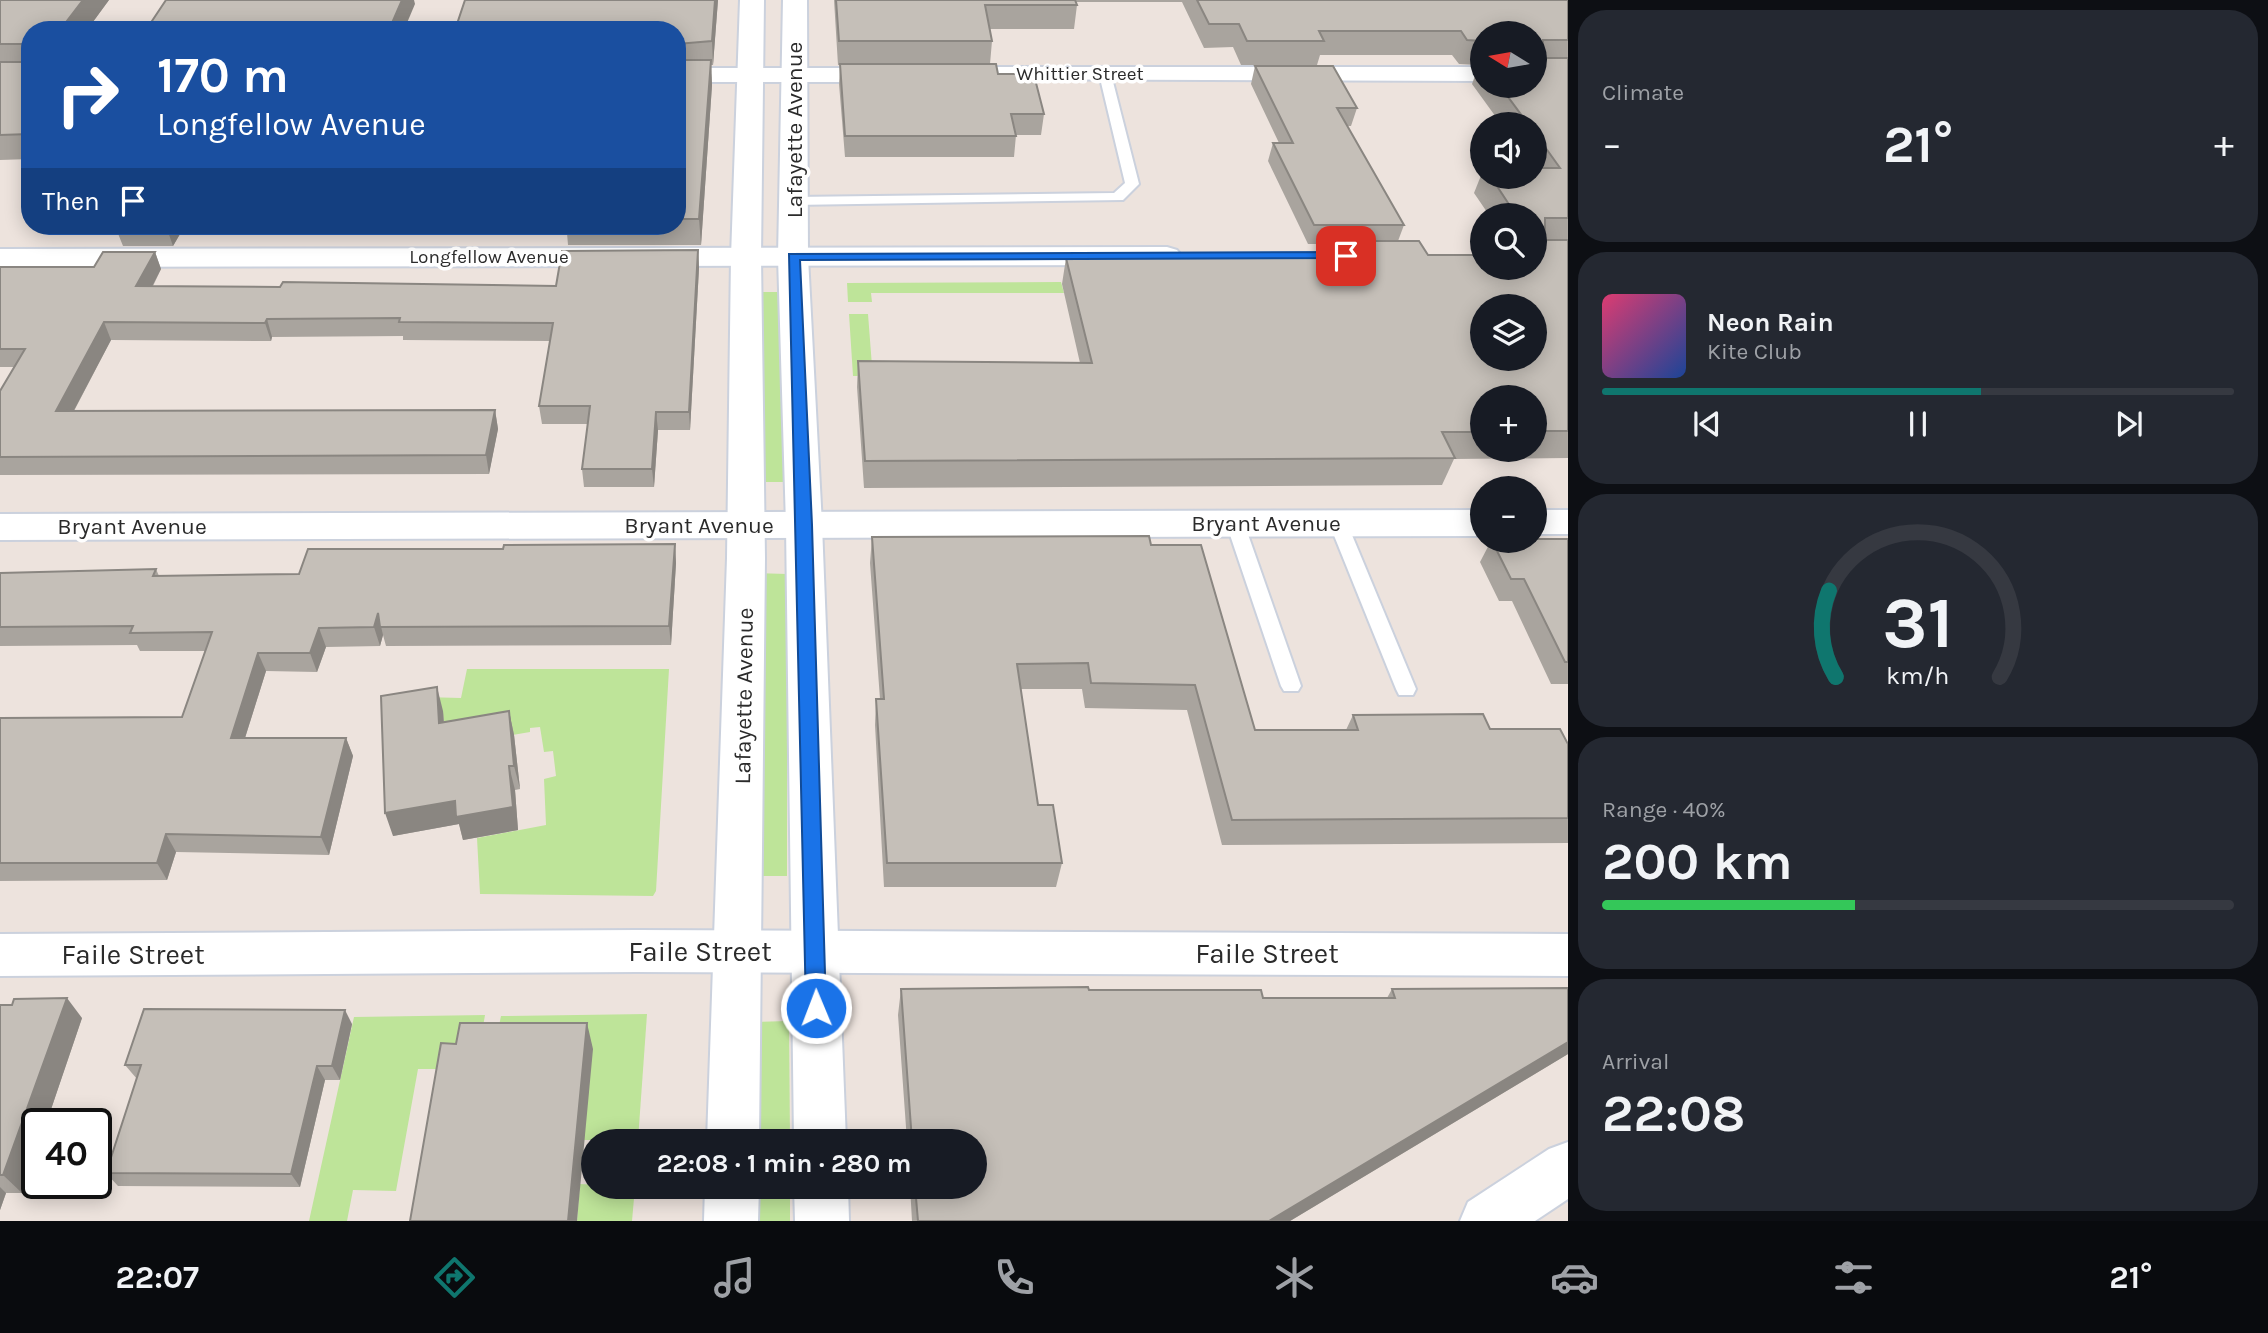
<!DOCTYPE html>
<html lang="en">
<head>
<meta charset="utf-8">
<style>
	:root { --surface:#171b24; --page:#242831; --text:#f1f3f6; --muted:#9ea1a6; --line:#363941; --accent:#0f766e }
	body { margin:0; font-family:Karla,sans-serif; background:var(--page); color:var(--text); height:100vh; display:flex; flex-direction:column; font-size:26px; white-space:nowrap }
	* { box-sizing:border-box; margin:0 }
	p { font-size:23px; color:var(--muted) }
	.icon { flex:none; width:38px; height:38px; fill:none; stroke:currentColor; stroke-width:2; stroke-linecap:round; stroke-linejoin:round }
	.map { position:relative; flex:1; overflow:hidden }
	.sheet { display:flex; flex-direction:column; gap:10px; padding:10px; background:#0d0f14; width:700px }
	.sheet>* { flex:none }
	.top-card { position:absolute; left:21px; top:21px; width:665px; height:214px; border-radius:28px; box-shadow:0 4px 18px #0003; background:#1a4fa0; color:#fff; overflow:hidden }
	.needle { width:46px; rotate:281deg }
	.tools { position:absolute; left:1470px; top:21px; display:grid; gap:14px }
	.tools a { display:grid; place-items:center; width:77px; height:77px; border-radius:50%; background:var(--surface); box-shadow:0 4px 18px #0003; font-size:35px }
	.speed { position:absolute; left:21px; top:1108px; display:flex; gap:14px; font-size:35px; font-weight:700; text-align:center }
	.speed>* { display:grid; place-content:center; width:91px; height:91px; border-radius:50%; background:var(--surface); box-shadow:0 4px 18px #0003; line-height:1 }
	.speed .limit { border:4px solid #111; border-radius:10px; background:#fff; color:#111 }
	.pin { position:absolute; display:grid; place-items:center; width:60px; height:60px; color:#fff; margin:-30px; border-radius:14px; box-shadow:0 4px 10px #0006 }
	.me { position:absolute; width:77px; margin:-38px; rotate:359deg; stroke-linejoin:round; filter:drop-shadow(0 0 5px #0008) }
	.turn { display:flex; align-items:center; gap:24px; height:147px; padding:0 21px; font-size:32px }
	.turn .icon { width:91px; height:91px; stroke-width:2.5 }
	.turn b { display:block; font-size:49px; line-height:60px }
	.then { display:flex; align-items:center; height:66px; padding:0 21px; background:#0003; gap:14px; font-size:26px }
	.big { font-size:52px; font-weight:700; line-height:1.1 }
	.sheet .widget { flex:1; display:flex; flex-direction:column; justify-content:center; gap:10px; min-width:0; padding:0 24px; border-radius:28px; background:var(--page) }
	.sheet .dial { align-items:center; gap:0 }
	.dial svg { height:182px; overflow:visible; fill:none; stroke:var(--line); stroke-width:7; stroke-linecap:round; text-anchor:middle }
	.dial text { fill:var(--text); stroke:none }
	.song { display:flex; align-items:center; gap:21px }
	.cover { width:84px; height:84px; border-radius:10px; background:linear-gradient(135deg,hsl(340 70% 55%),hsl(220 70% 35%)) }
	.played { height:7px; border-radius:4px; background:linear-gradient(90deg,var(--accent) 60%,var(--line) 60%) }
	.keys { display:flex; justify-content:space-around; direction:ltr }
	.heat { display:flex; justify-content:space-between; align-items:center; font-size:38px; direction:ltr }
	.charge { height:10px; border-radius:5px; background:linear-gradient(90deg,#34c759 40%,var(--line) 0) }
	.trip { position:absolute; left:581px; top:1129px; width:406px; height:70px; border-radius:35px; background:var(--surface); box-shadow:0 4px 18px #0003; font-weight:700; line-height:70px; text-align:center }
	.tabs { display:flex; height:112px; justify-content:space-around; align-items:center; background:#090b0e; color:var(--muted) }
	.tabs .icon { width:49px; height:49px }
	.tabs .on { color:var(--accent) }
	.tabs b { font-size:32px; color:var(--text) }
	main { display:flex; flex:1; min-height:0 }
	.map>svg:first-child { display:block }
	.green { fill:#bee499 }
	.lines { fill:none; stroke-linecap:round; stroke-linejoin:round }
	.service-casing { stroke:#cbd1dd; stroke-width:4 }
	.minor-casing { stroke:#cbd1dd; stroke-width:4 }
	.tertiary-casing { stroke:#cbd1dd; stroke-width:4 }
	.service { fill:#fff; fill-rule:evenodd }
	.minor { fill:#fff; fill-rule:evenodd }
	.tertiary { fill:#fff; fill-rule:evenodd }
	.wall { fill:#a9a49e; fill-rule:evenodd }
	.shaded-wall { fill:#8a8681 }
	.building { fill:#c5bfb8; stroke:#8a8681; stroke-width:2; fill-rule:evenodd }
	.route { fill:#1a73e8; stroke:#114b97; stroke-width:2 }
	.labels { text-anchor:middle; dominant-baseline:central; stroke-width:7; stroke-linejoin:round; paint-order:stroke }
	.far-street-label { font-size:19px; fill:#2b2b2b; stroke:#fff }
	.street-label { font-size:23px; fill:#2b2b2b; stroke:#fff }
	.near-street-label { font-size:28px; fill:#2b2b2b; stroke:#fff }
</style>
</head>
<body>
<main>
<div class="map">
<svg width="1568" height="1221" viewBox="0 0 1568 1221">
	<rect width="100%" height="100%" fill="#ede3dd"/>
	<g class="green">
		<path d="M1061,282L1064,293H871L872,302H848L847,283Z"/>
		<path d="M761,292H783V482H759Z"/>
		<path d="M849,314H868L872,366L1084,376H853Z"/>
		<path d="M757,573L787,574V876H754Z"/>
		<path d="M467,669H669L656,891L653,896L480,894L477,838L546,825L544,779L556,776L553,751L544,752L540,727L530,728V732L470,742L386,696L461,698Z"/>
		<path d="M647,1014L638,1140H584L494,1050L501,1016Z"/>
		<path d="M485,1015L479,1050L451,1069H418L396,1191L353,1190L347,1221H309L354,1017Z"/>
		<path d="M789,1021L790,1141H751L753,1022Z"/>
		<path d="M580,1184L635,1187L632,1221H577Z"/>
		<rect x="751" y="1187" width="39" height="34"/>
	</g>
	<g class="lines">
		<g class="service-casing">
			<g id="service">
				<path d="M1105,70L1111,74L1139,184L1123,200L793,205L786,201L793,197L1114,193L1125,183L1099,74Z"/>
				<path d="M1235,517L1244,523L1301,686L1298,691H1284L1281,686L1226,523Z"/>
				<path d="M1338,517L1347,523L1416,689L1413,695H1399L1396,689L1329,523Z"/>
			</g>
		</g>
		<g class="minor-casing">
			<g id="minor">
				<path d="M970,67H1482V81L961,79L958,74L961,69Z"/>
				<path d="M677,68H892L901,70L904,75L901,80L892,82H677Z"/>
				<path d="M1167,247L1177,250L1182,256L1177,262L1167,265L0,267V249Z"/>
				<path d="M1482,510V536L0,540V514Z"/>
				<rect x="1535" y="510" width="33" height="24"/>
				<path d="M637,930L1568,934V976L637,972L0,976V934Z"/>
			</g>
		</g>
		<g class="tertiary-casing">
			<g id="tertiary">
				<path d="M740,0H764L761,257L765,558L759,1141H707L727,558L731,257Z"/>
				<path d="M783,0H807L808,257L822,525L846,1141H794L786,525L778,257Z"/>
				<path d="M1568,1142V1199L1535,1221H1460L1468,1202L1549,1149Z"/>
				<path d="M705,1186H759L758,1221H704Z"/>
				<path d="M794,1186H848L849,1221H795Z"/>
			</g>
		</g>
		<use href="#service" class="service"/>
		<use href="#minor" class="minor"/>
		<use href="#tertiary" class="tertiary"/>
	</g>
	<g class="wall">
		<path d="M0,0H109L87,30H30V159L0,160Z"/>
		<path d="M718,0L713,65H711L712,85L701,245H568L567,233L180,234L173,246H123L115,226H677V30Z"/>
		<path d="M834,0H1568V458L1454,459L1442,485L864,488L857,387L858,361L1080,363L1062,284L1066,258H1113V255H1323L1327,244H1308L1268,161L1273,143H1279L1251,84L1255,66L1357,108L1351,126H1347L1404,225L1398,241L1428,255L1535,268V215H1489L1474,193L1482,173V177H1535V124H1501L1472,84L1479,65L1459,64L1452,55H1320L1317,65H1241L1233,47L1204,48L1182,2H1076L1077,5L1074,29H990L992,41L990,64L998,74L1025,80L1044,114L1041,135H1016L1014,157H845L839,84L840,65H838ZM1482,33H1535V86H1482ZM1482,397H1535V450H1482Z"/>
		<path d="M698,250L699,268L690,430H658L654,487H584L582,469L588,424H542L539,406L550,341L403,340V336L272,337L271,341L111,340L74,411L495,410L498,429L489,474L0,475V391L14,367H0V267H94L155,252L161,269L153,286L280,287L556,286Z"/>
		<path d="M872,537L1151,545L1255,730H1346L1353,715L1490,729L1568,744V843L1222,845L1187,710L1085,708L1082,689H1021L1038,805L1062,863L1056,887H884L875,725L876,699H880L870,563Z"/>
		<path d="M1568,539V684H1551L1512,601H1499L1480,562L1491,541Z"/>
		<path d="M675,544L676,563L671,645L386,646L383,635L380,646L326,647L317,672L266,671L245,738H346L353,756L329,855L176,852L167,880L0,881V718L182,717L205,651H140L137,645L0,646V573L156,569L159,576L299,574L503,549Z"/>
		<path d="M443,711L444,722L509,711L514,735L520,789L515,790L518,830L463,840L459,824L393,836Z"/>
		<path d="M1568,988V1054L1290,1221H912L910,1186H975V1141H907L898,1015L901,989L1089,990L1263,998H1387L1392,989Z"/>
		<path d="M0,1005L82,1018L46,1124H37V1149L22,1193H6L0,1210Z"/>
		<path d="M352,1024L340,1080H325L300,1187L118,1186L106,1173L137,1079L125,1065Z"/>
	</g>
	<g class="shaded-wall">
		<path d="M83,0H109L87,30H60Z"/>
		<path d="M402,0H414L415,4L404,30H389Z"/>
		<path d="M715,0H718L713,65L712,41Z"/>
		<path d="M711,60L712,85L701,245L699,219Z"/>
		<path d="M166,226H177L180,234L173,246Z"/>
		<path d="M698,250L699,268L690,430L689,412Z"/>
		<path d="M155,252L161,269L143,304L136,286Z"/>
		<path d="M267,319L272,337L271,341L265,323Z"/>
		<path d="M104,322L111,340L64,429L56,411Z"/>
		<path d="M495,410L498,429L489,474L486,455Z"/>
		<path d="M656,412L658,430L654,487L652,469Z"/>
		<path d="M675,544L676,563L671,645L669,626Z"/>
		<path d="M378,613L383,635L380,646L374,627Z"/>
		<path d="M319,628L326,647L317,672L310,653Z"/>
		<path d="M258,653L266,671L239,757L231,738Z"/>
		<path d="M437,687L443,711L445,746L439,723Z"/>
		<path d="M509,711L514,735L520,789L514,766Z"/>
		<path d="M346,738L353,756L329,855L321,837Z"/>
		<path d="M509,766L515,790L518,830L463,840L459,824L393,836L385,813Z"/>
		<path d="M166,834L176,852L167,880L157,863Z"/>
		<path d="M67,998L82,1018L46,1124H37V1149L22,1193L3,1175Z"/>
		<path d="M345,1010L352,1024L340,1080L332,1066Z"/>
		<path d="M587,1023L593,1049L577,1221H568Z"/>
		<path d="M1568,1042V1054L1290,1221H1269Z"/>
		<path d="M317,1066L325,1080L300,1187L291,1174Z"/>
		<path d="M0,1187L6,1193L0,1210Z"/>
	</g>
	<g class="building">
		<path d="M0,0H83L60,30H30V134L0,135V62H22V44H0Z"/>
		<path d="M166,0H402L389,30H146Z"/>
		<path d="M465,0H715L712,41L677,44V30H455Z"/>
		<path d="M836,0H1075L1077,5H985L992,41H839Z"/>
		<path d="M1197,0H1568V40H1543V58H1568V218H1545V240H1568V431H1535V397H1482V432H1442L1455,458L865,461L858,361L1092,363L1066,258H1114L1113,255H1334L1327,241H1419L1428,255H1482V268H1535V255H1542L1535,245V215H1516L1491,177H1535V168H1560L1535,133V124H1528L1500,86H1535V33H1482V41L1467,40L1461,31H1319L1324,41H1247L1239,24H1209ZM1482,306H1535V359H1482Z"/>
		<path d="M677,60H711L699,219H677Z"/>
		<path d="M840,64H996L998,74H1024L1025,80L1035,79L1044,114H1011L1016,136H845Z"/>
		<path d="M1255,66H1333L1357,108H1337L1404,225H1314L1273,143H1293Z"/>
		<path d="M698,250L689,412H656L652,469H582L590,406H539L553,323L399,322L400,318L267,319L265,323L104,322L56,411L495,410L486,455L0,457V391L25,349H0V267H94L103,252H155L136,286L280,287L283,282L556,286L562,251Z"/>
		<path d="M1149,536L1151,545H1201L1255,730H1358L1353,715L1483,714L1490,729H1560L1568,744V818L1232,820L1195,685L1091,683L1088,663L1017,664L1038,805H1053L1062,863H887L876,699H884L872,537Z"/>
		<path d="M1535,539H1568V662H1565L1524,579H1511L1492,541H1535Z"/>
		<path d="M675,544L669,626L380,627L378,613L374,627L319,628L310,653H258L231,738H346L321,837L166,834L157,863H0V718L182,717L212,632L130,633L133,626L0,627V573L156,569L153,576L299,574L308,549H503L504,545Z"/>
		<path d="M437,687L439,723L509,711L514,766H509L513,807L456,817L455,801L385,813L381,696Z"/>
		<path d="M1088,987L1089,990H1261L1263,998H1395L1392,989L1568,988V1042L1269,1221H918L915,1186H975V1141H912L901,989Z"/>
		<path d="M67,998L3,1175H0V1005H12L14,999Z"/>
		<path d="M144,1009L345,1010L332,1066H317L291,1174L106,1173L141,1065H125Z"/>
		<path d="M460,1023H587L568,1221H410L441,1043L456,1044Z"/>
	</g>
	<path class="route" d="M1346,252L1352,256L1350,258L800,260L812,525L826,1008L823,1014L816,1017L809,1014L806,1008L789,254Z"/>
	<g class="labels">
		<g class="far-street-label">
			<text x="1080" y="74">Whittier Street</text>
			<text x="489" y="257">Longfellow Avenue</text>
		</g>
		<g class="street-label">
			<text transform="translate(794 130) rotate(-90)">Lafayette Avenue</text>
			<text x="1266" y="523">Bryant Avenue</text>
			<text x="699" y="525">Bryant Avenue</text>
			<text x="132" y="526">Bryant Avenue</text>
			<text transform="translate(744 696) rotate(-89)">Lafayette Avenue</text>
		</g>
		<g class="near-street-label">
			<text x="700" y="951">Faile Street</text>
			<text x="1267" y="953">Faile Street</text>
			<text x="133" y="954">Faile Street</text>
		</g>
	</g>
</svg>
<div class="tools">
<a><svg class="needle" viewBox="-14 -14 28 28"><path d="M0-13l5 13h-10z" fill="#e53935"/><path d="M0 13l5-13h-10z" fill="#9ea1a6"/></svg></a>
<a><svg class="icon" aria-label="sound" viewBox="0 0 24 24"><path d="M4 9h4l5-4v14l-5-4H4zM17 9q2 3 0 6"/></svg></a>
<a><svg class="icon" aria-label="search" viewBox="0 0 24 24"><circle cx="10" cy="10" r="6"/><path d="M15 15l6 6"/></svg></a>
<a><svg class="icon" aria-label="layers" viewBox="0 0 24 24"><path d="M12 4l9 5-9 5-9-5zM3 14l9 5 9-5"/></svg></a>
<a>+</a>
<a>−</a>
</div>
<div class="speed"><div class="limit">40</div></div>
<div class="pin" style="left:1346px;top:256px;background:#d93025"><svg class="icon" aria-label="arrive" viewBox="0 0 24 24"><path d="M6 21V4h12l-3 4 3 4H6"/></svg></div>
<svg class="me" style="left:816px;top:1008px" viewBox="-20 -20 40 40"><circle r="17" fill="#1a73e8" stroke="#fff" stroke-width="3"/><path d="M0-11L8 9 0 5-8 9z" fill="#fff"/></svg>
<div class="trip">22:08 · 1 min · 280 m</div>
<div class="top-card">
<div class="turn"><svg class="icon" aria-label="right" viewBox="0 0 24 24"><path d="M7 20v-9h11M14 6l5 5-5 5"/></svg><div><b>170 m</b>Longfellow Avenue</div></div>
<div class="then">Then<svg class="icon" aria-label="arrive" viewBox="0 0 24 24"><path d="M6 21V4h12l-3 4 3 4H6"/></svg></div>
</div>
</div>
<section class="sheet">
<div class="widget"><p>Climate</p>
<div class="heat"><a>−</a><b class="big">21°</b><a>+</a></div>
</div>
<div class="widget">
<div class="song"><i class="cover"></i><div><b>Neon Rain</b><p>Kite Club</p></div></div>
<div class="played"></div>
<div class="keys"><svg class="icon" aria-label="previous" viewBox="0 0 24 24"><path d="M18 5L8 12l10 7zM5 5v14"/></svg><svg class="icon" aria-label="pause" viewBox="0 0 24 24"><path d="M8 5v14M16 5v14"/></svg><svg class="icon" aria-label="next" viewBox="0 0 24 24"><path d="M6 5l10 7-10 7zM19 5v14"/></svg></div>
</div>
<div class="widget dial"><svg viewBox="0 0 100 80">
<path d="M14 69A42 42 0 1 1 86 69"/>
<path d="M14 69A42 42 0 0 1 11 31" stroke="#0f766e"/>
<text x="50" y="56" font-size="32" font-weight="700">31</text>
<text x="50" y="72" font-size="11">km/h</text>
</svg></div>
<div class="widget"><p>Range · 40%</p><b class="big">200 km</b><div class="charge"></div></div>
<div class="widget"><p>Arrival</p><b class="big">22:08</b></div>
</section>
</main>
<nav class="tabs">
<b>22:07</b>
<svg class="icon on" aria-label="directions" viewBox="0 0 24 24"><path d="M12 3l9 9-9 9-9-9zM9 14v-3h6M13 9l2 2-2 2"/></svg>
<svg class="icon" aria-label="music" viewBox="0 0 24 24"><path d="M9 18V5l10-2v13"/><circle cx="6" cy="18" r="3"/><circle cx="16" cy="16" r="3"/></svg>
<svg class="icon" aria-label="phone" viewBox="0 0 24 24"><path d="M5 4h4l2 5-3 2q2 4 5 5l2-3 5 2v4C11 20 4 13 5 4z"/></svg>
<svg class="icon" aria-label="climate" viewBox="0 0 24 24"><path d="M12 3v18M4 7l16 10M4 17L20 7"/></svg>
<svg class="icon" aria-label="car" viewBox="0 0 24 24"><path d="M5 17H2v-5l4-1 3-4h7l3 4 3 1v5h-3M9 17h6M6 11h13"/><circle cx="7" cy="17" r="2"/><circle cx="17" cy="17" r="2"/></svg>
<svg class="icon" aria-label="filters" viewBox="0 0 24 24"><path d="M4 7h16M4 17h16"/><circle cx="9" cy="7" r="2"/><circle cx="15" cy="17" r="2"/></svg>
<b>21°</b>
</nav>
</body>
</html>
